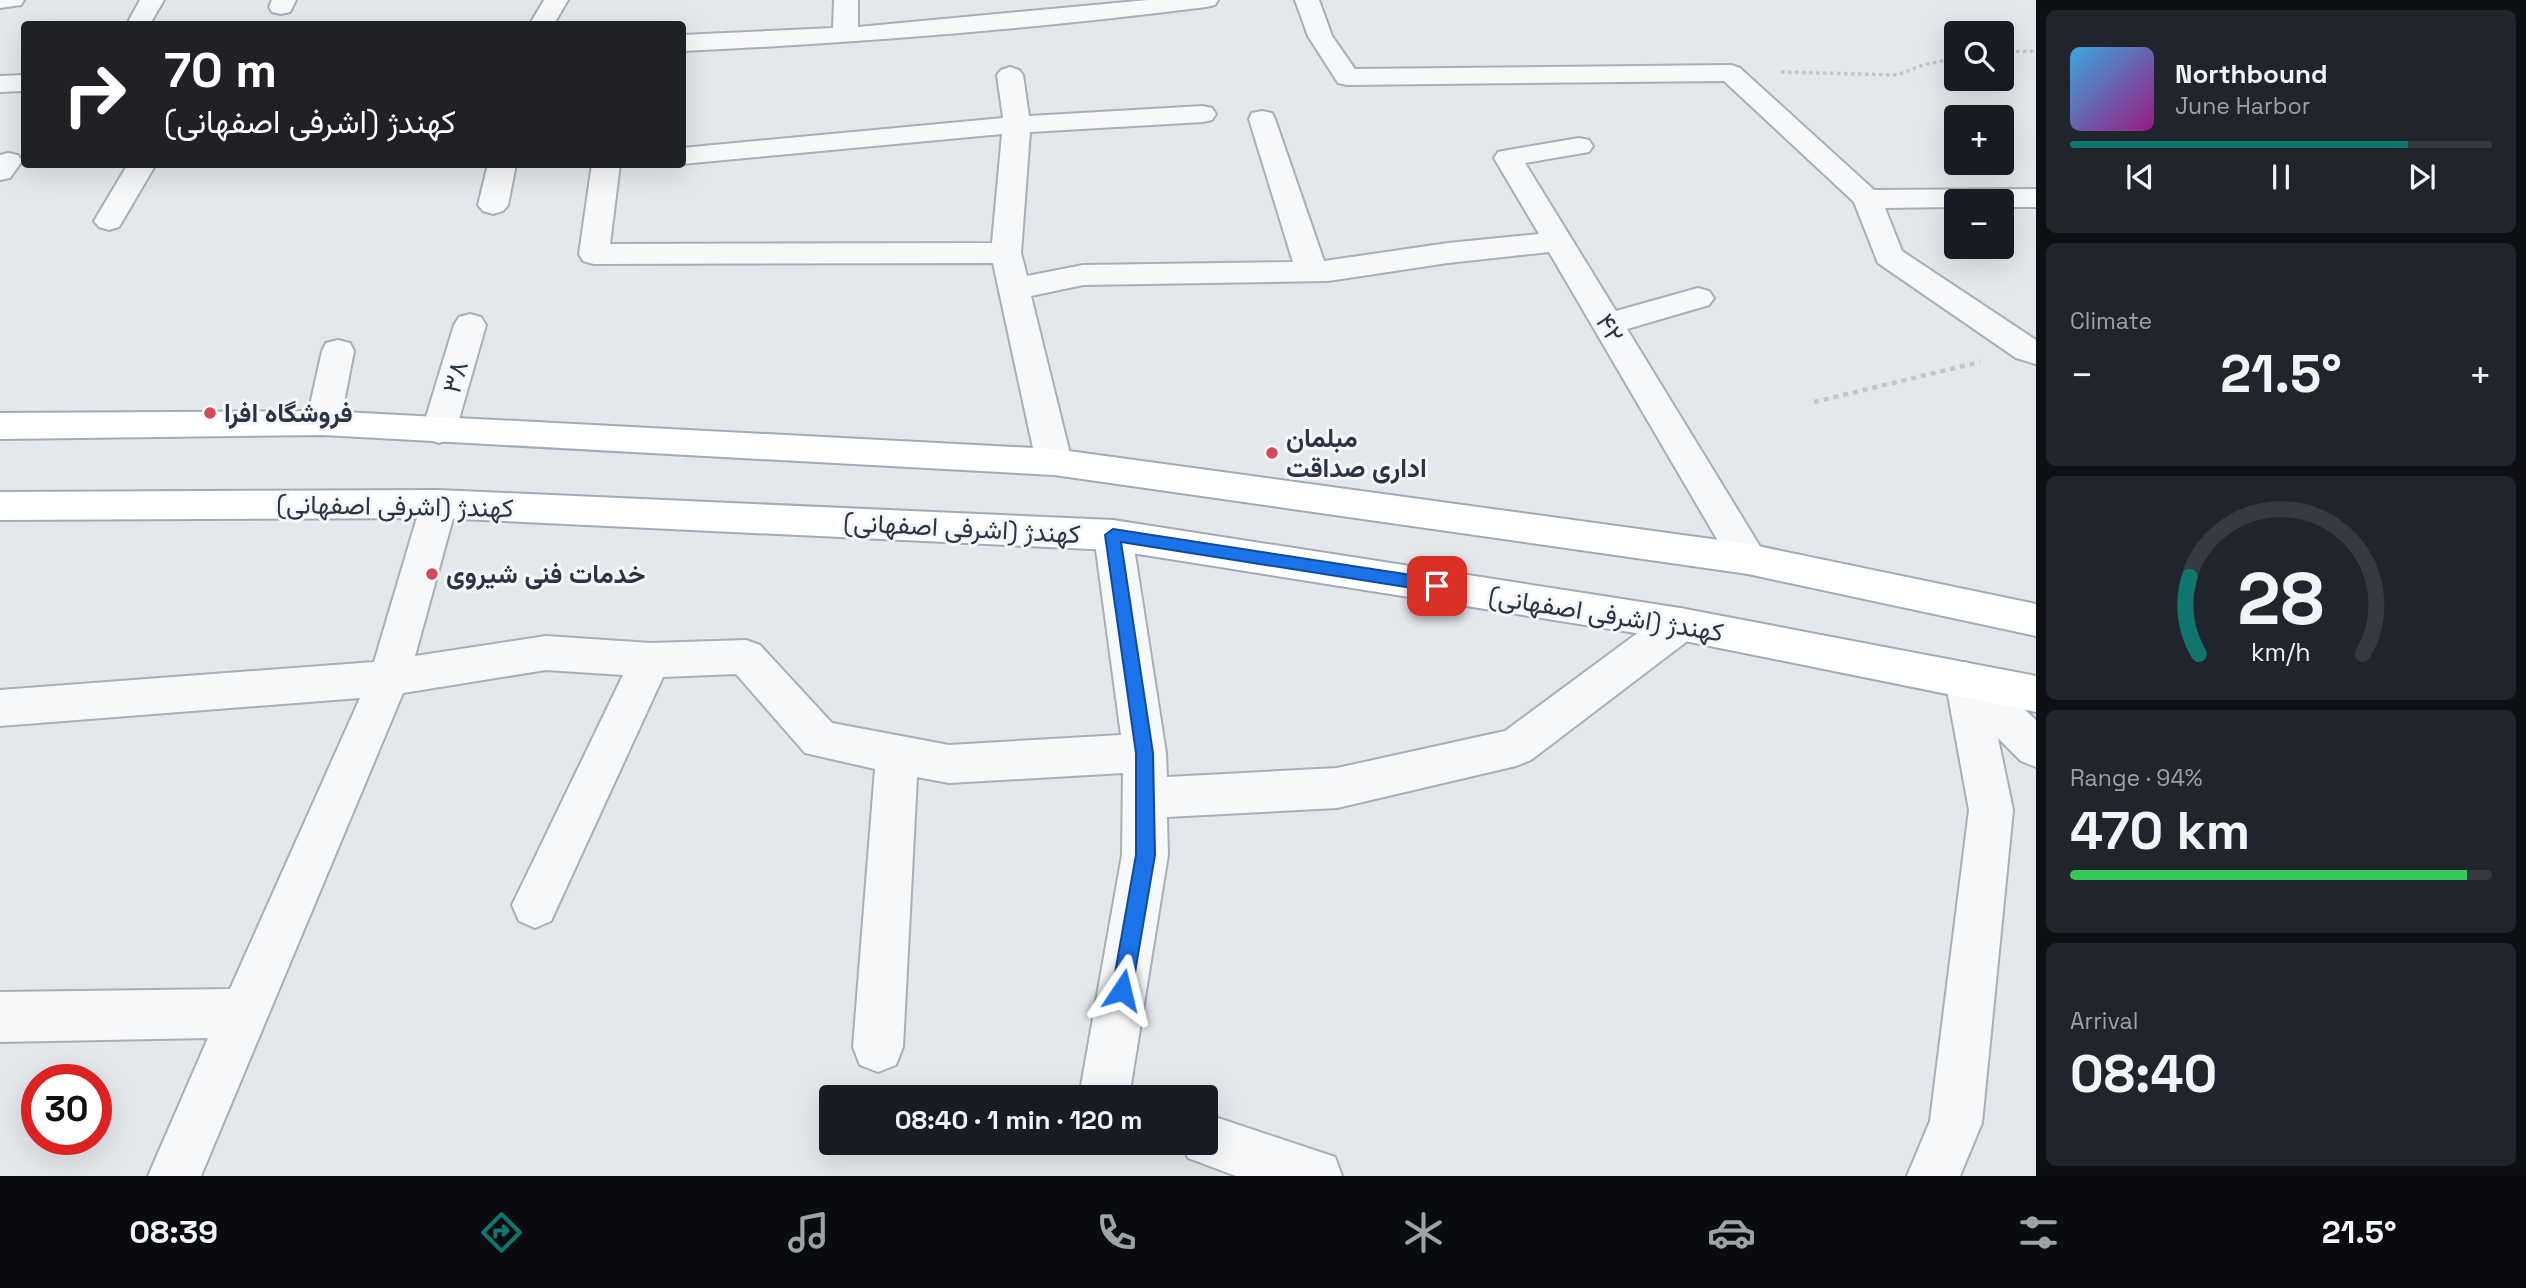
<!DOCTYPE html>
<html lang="en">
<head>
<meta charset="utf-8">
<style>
	:root { --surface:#171b24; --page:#20242c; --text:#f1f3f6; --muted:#9ea1a6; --line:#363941; --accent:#0f766e }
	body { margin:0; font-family:"Space Grotesk",Vazirmatn,sans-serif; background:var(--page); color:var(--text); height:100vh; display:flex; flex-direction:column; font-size:26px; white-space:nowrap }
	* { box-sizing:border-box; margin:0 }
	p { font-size:23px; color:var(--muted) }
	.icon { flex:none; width:38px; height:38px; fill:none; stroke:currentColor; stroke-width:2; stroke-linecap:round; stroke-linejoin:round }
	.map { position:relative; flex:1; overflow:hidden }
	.details { display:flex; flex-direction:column; gap:10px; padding:10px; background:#0d0f14; width:490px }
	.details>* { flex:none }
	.hud { position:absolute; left:21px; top:21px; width:665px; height:147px; border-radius:7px; box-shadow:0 7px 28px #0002; background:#202124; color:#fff; overflow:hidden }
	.tools { position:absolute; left:1944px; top:21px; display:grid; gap:14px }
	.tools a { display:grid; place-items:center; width:70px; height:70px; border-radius:7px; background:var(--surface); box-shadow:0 7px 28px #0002; font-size:35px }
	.speed { position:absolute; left:21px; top:1064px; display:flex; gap:14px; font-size:35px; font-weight:700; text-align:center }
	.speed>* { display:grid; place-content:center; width:91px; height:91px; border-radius:50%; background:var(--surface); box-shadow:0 7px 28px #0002; line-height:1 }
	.speed .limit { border:10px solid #d22; background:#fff; color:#111 }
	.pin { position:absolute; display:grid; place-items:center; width:60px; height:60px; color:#fff; margin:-30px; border-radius:14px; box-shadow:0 4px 10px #0006 }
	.me { position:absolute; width:77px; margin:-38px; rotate:10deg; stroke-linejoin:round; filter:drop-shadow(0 0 5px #0008) }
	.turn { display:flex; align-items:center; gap:24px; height:147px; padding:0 28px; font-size:32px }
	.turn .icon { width:91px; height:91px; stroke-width:2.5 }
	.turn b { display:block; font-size:49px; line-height:60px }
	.big { font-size:52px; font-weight:700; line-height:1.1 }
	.details .widget { flex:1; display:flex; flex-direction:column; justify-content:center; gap:10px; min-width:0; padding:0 24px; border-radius:10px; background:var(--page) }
	.details .dial { align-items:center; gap:0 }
	.dial svg { height:182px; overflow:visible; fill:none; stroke:var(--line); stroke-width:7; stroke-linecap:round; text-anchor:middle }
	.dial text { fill:var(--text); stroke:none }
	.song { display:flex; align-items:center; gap:21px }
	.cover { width:84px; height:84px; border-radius:10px; background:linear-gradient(135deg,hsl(200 70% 55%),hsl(310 70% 35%)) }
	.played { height:7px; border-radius:4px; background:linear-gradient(90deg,var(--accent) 80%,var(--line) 80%) }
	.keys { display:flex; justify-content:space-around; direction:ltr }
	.heat { display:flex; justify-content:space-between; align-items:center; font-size:38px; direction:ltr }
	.charge { height:10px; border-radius:5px; background:linear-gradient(90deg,#34c759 94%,var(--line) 0) }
	.trip { position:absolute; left:819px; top:1085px; width:399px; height:70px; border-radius:7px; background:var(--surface); box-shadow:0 7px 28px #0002; font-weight:700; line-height:70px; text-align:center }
	.tab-bar { display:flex; height:112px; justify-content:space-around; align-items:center; background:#090b0e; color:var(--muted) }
	.tab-bar .icon { width:49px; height:49px }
	.tab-bar .on { color:var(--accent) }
	.tab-bar b { font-size:32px; color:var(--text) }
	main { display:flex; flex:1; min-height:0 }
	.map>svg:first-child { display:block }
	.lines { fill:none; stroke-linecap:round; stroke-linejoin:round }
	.minor-casing { stroke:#a9aeb7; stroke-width:4 }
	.major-casing { stroke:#a3abb8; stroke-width:4 }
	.path-far1 { stroke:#c2c5cb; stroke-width:3.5; stroke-dasharray:3.5 3.5; stroke-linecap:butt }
	.path { stroke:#c2c5cb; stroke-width:4.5; stroke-dasharray:5 5; stroke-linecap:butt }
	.minor { fill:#f7f8fa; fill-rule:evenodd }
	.major { fill:#fff; fill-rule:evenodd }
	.route { fill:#1a73e8; stroke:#114b97; stroke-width:2 }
	.poi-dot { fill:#d1495b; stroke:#f4f6f9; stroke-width:2.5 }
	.labels { text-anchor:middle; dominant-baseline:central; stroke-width:6; stroke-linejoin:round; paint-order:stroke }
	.street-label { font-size:26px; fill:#2b3445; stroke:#f4f6f9 }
	.poi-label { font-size:26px; font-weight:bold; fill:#2b3445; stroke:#f4f6f9; text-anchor:start }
</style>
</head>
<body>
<main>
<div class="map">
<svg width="2036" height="1176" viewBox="0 0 2036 1176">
	<rect width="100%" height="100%" fill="#e4e7ec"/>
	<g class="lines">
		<g class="minor-casing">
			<g id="minor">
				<path d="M0,0H24L21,5L0,8Z"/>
				<path d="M140,0H164L150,24H132L129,20Z"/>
				<path d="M272,0H296L290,12L281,14L272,12L269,7Z"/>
				<path d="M544,0H568L554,24H530Z"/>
				<path d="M834,0H858V27L1148,0H1218L1215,5L1206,7C1032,29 858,43 682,51V35L833,28Z"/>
				<path d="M1295,0H1319L1332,36L1355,69L1731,65L1740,68L1874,190L2036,189V207H2002V201H1956V207L1885,208L1902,251L2036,340V364L2016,358L1878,263L1854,202L1724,81L1347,85L1338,83L1308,36Z"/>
				<path d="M1010,67L1019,70L1023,75L1029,116L1203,106L1212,108L1216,114L1212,120L1203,122L1030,132L1021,253L1027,276L1083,265L1293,262L1249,119L1252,113L1262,111L1272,113L1275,119L1324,261L1448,243L1539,234L1494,158L1498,152L1508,150L1579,138L1589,140L1593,146L1589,152L1525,163L1616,311L1698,288L1709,291L1714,298L1709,305L1627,329L1761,548L1767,559L1761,570L1748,574L1735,570L1549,252L1448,263L1328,281L1083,285L1031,296L1072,462L1067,471L1054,475L1041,471L1036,462L993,263L594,264L583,261L579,254L592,164H620L610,244L992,243L1002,134L682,164V148L1003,118L997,75L1001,70Z"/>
				<path d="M24,75V91L0,92V76Z"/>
				<path d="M8,153L18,155L22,161L10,178L0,180V155Z"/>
				<path d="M128,164H156L119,227L109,230L99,227L94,221Z"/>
				<path d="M488,164H516L508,205L503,211L493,214L483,211L478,205Z"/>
				<path d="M470,314L481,317L486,325L456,430L451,439L439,443L427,439L422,430L454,325L459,317Z"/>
				<path d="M338,340L350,343L354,351L340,423L335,432L323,435L311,432L306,423L322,351L326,343Z"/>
				<path d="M439,490L452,494L457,504L415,656L546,636L651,643L746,640L760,645L832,723L949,745L1121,735L1094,535L1100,525L1113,520L1126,525L1132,535L1166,753L1167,777L1337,768L1505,731L1666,612L1680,608L1694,612L1700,624L1694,636L1531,760L1516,766L1337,808L1167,817L1168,855L1129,1097H1079L1122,855L1123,773L949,783L917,777L903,1047L896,1065L878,1072L860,1065L853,1047L875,769L805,753L736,674L663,677L551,921L535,928L519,921L512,905L623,675L546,670L403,693L201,1176H148L208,1038L0,1042V992L230,989L360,698L0,726V690L374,662L421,504L426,494Z"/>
				<path d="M1965,662L1979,667L2036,720V767L2021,761L1998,738L2013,810L1982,1123L1960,1176H1907L1930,1121L1969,810L1945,679L1951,667Z"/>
				<path d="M1206,1114L1335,1157L1342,1176H1236L1188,1158L1181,1143H1206Z"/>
			</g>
		</g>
		<g class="major-casing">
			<g id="major">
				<path d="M323,411L1054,449L1748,544L2036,604V636L1748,574L1054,475L323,435L0,439V413Z"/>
				<path d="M439,490L1113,520L1680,608L2036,676V712L1680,640L1113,550L439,518L0,520V492Z"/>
			</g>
		</g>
		<g class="path-far1">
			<path d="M2002,52L2036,51"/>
			<path d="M1781,72L1897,75L1923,65L1956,58"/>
		</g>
		<path class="path" d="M1814,402L1980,362"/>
		<use href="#minor" class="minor"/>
		<use href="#major" class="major"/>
	</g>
	<path class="route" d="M1113,529L1437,579L1445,586L1437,592L1121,542L1153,753L1155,855L1132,990L1129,997L1122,1000L1115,997L1112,990L1136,855V753L1105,535Z"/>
	<g class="poi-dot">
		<circle cx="210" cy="413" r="7"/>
		<circle cx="1272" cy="453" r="7"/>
		<circle cx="432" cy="574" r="7"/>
	</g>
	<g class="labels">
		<g class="street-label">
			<text transform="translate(1610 328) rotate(59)">۴۲</text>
			<text transform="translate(455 377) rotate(-74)">۳۸</text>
			<text transform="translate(395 506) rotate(1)">کهندژ (اشرفی اصفهانی)</text>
			<text transform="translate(962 528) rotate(3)">کهندژ (اشرفی اصفهانی)</text>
			<text transform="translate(1606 614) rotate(9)">کهندژ (اشرفی اصفهانی)</text>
		</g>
		<g class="poi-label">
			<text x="224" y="413">فروشگاه افرا</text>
			<text x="1286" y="438">مبلمان<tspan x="1286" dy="30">اداری صداقت</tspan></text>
			<text x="446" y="574">خدمات فنی شیروی</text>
		</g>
	</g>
</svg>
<div class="tools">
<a><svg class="icon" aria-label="search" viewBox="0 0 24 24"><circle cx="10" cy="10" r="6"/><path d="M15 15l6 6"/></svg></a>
<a>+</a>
<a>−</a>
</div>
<div class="speed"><div class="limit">30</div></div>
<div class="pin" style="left:1437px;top:586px;background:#d93025"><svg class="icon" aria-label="arrive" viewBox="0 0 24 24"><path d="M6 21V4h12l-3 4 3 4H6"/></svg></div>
<svg class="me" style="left:1122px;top:990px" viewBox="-20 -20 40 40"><path d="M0-17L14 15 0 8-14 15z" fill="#1a73e8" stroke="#fff" stroke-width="4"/></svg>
<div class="trip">08:40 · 1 min · 120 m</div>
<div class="hud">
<div class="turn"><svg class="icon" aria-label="right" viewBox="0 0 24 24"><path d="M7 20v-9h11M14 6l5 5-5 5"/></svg><div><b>70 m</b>کهندژ (اشرفی اصفهانی)</div></div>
</div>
</div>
<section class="details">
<div class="widget">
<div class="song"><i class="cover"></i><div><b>Northbound</b><p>June Harbor</p></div></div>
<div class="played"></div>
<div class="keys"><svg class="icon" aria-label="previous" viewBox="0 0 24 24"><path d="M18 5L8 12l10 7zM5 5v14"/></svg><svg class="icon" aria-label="pause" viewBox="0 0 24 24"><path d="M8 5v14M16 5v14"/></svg><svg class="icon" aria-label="next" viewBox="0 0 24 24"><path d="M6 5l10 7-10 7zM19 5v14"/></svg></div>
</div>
<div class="widget"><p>Climate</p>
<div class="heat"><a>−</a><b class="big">21.5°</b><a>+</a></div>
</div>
<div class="widget dial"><svg viewBox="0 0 100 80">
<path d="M14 69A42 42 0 1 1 86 69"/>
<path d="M14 69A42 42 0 0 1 10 35" stroke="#0f766e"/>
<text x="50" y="56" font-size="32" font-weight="700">28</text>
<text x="50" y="72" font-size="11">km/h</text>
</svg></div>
<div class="widget"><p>Range · 94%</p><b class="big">470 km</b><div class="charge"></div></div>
<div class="widget"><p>Arrival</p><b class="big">08:40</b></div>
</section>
</main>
<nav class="tab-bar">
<b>08:39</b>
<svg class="icon on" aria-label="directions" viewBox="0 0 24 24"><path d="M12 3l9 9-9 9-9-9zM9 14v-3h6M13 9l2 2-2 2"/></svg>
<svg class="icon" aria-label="music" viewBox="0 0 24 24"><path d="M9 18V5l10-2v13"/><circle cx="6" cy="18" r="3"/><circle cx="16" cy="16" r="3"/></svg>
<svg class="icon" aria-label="phone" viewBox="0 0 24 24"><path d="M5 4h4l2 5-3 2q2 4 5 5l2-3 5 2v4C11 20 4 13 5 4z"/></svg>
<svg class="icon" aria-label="climate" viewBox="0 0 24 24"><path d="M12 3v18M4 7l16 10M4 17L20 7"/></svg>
<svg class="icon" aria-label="car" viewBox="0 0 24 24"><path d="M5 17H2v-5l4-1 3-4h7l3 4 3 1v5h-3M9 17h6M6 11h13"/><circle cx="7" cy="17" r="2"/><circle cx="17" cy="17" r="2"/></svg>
<svg class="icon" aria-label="filters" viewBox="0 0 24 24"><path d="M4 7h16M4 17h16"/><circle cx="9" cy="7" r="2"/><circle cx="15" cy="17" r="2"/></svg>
<b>21.5°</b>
</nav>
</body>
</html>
